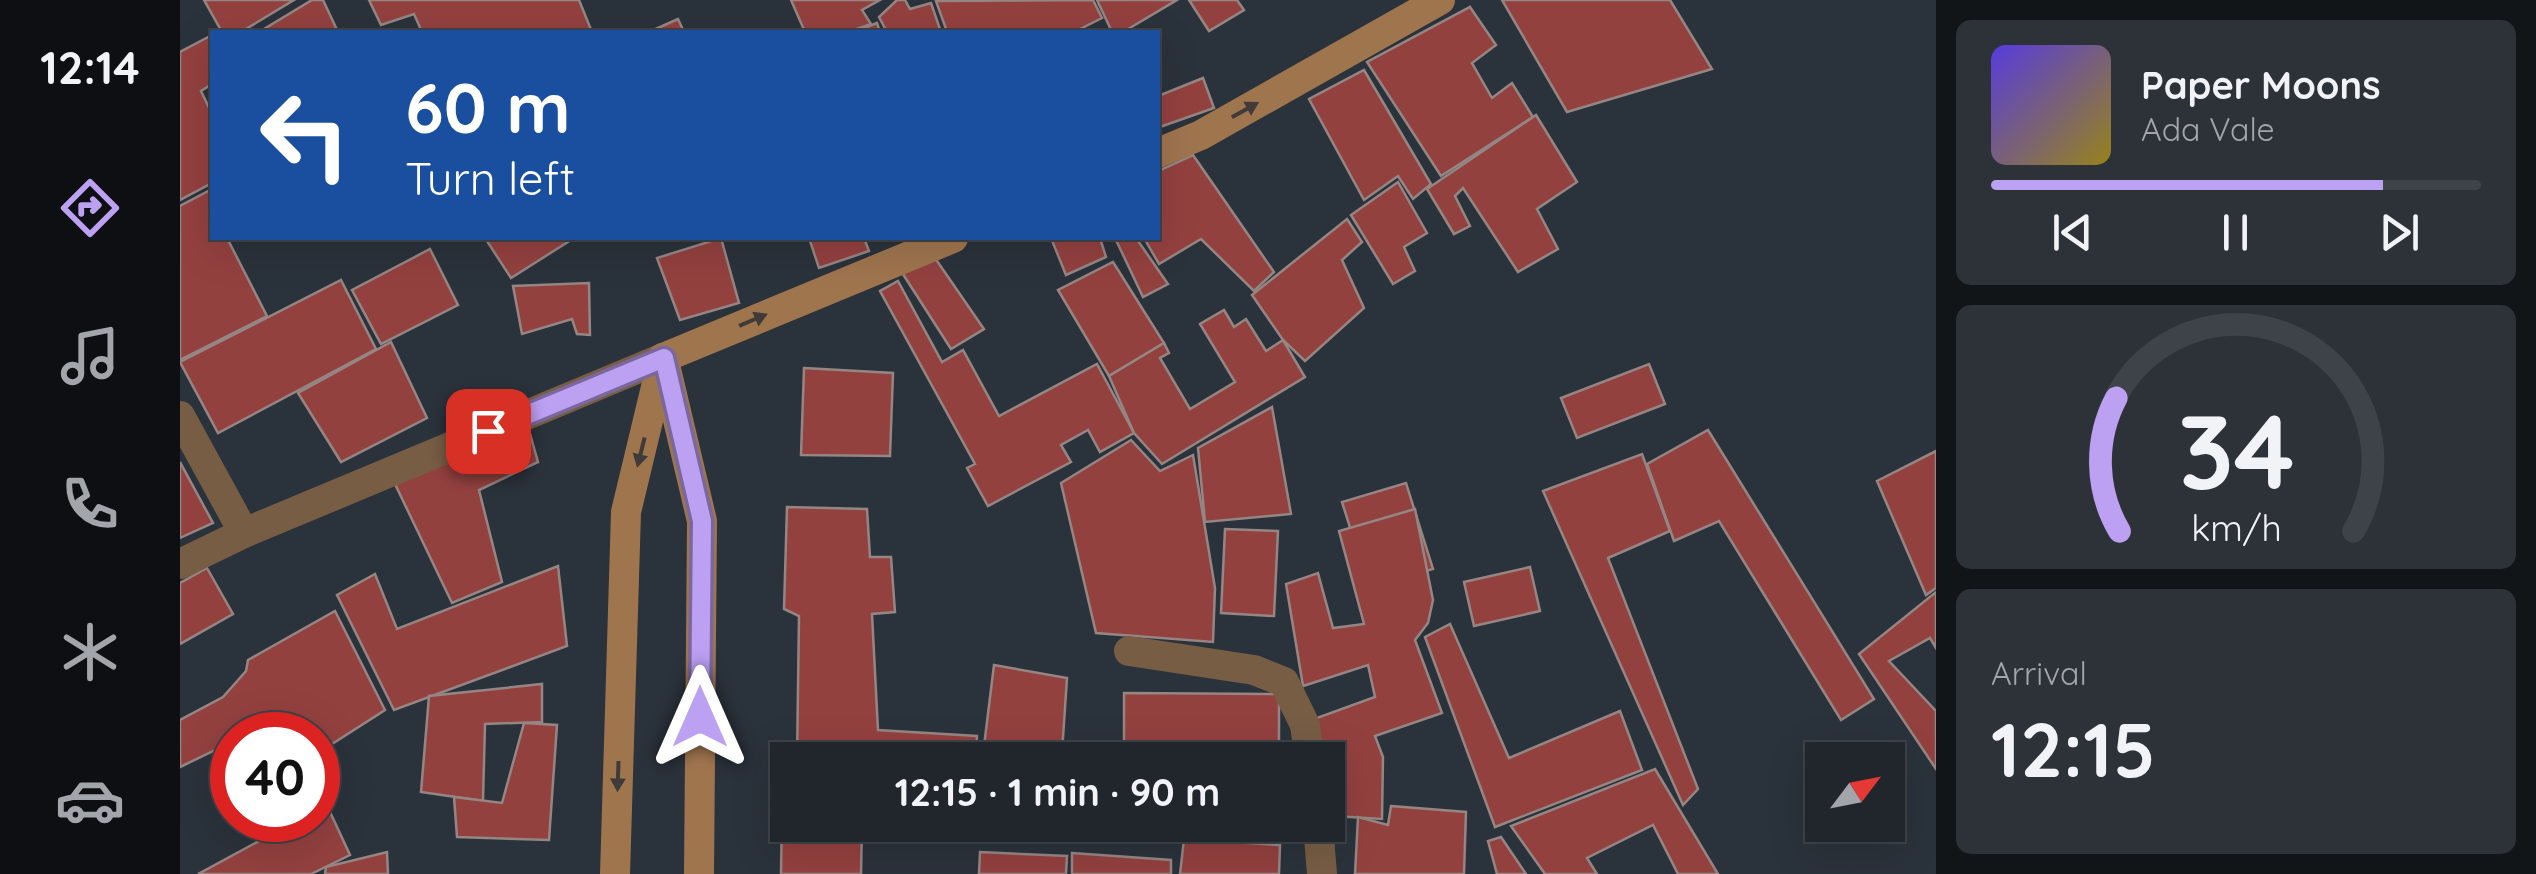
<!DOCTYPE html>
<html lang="en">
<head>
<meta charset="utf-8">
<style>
	:root { --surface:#20262c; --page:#2d3238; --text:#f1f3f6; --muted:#a2a5a9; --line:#3d4348; --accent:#bca0f2 }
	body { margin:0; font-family:Quicksand,sans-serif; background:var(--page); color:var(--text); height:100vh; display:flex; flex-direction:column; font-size:38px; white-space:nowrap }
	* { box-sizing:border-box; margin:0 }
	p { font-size:32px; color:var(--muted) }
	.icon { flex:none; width:55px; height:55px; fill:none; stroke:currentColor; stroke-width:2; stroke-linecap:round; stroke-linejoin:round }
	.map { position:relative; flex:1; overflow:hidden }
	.panel { display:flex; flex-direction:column; gap:20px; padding:20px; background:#121518; width:600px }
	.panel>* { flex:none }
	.top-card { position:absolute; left:30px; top:30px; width:950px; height:210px; border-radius:0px; box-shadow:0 10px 40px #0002,0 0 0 2px var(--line); background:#1a4fa0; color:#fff; overflow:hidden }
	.needle { width:65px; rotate:58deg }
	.fabs { position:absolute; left:1625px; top:742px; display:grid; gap:20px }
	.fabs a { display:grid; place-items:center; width:100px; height:100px; border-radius:0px; background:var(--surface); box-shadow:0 10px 40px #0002,0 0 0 2px var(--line); font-size:50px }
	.speed { position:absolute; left:30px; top:712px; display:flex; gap:20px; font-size:50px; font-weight:700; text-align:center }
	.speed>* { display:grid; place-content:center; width:130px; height:130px; border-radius:50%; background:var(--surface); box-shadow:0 10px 40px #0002,0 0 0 2px var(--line); line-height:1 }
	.speed .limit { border:15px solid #d22; background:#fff; color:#111 }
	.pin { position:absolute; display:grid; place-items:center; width:85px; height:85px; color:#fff; margin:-42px; border-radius:20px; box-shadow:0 5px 15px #0006 }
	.me { position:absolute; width:110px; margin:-55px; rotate:0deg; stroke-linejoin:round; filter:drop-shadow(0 0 8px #0008) }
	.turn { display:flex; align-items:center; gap:35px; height:210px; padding:0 30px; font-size:45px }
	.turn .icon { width:130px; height:130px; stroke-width:2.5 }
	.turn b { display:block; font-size:70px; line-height:85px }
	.big { font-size:75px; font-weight:700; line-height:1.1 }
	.panel .tile { flex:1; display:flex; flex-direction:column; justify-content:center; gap:15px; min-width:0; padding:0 35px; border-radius:15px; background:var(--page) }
	.panel .dial { align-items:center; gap:0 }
	.dial svg { height:260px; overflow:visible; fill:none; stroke:var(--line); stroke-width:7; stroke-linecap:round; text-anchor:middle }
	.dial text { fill:var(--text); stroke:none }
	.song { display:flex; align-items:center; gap:30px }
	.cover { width:120px; height:120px; border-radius:15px; background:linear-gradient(135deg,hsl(250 70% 55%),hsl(50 70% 35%)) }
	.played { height:10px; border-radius:5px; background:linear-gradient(90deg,var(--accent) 80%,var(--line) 80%) }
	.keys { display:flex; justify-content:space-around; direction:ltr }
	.trip { position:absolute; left:590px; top:742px; width:575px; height:100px; border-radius:0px; background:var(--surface); box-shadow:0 10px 40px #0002,0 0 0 2px var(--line); font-weight:700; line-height:100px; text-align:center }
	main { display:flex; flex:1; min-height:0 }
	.menu { display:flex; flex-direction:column; width:180px; justify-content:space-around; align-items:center; background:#0d0f12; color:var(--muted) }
	.menu .icon { width:70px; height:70px }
	.menu .selected { color:var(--accent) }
	.menu b { font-size:45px; color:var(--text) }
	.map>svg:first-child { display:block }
	.building { fill:#93413f; stroke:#958684; stroke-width:2.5 }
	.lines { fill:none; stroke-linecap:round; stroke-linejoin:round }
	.street { stroke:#785d45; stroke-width:30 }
	.secondary { stroke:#9f754e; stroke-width:30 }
	.oneway { fill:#403b38 }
	.route-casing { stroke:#7a689d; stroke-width:25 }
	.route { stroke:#bca0f2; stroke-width:18 }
</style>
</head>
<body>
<main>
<nav class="menu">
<b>12:14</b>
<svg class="icon selected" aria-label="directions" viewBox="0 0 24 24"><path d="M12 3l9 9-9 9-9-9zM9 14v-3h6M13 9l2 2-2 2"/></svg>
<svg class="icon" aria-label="music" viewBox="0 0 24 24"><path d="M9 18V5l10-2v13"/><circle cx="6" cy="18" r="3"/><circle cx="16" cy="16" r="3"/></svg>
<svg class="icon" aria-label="phone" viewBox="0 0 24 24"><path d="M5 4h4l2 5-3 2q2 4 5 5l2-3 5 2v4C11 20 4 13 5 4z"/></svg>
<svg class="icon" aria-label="climate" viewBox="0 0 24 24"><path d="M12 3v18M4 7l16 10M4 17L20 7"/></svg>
<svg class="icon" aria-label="car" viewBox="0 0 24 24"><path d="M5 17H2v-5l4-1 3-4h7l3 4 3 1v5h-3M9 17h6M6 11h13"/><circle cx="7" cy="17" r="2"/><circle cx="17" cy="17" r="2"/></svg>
</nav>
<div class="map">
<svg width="1756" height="874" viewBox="0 0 1756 874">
	<rect width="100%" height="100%" fill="#2a323b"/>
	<g class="building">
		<path d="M24,0H114L61,32H42Z"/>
		<path d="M132,0H143L158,32H79Z"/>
		<path d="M189,0H399L412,32H242L234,14L201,25Z"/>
		<path d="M611,0H700L682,10L691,24L668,32H625Z"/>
		<path d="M717,0H725L730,9L751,3L761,32H707L699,17Z"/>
		<path d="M913,0L922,18L894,32H767L756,1Z"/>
		<path d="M917,0H997L943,32H932Z"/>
		<path d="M1009,0H1057L1064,10L1029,31Z"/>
		<path d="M1322,0H1490L1532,69L1387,112Z"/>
		<path d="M1290,7L1316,45L1292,63L1312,98L1332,83L1353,117L1261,176L1187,62Z"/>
		<path d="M498,19L504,32H469Z"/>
		<path d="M697,23L700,32H674Z"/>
		<path d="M32,35V84L21,91L32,114V183L0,200V52Z"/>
		<path d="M1184,70L1251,184L1233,199L1218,176L1184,200L1129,99Z"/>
		<path d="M1023,78L1034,108L980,127L978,96Z"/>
		<path d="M1356,115L1397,182L1357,209L1378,249L1338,272L1283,188L1275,196L1290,226L1274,234L1247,189Z"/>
		<path d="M1013,155L1094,272L1074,291L1021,239L979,264L964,238H978V171Z"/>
		<path d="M1218,182L1247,233L1224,247L1235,271L1213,284L1171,215Z"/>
		<path d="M32,189V238H47L87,316L0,360V206Z"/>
		<path d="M1167,219L1182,242L1162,260L1184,308L1125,361L1103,340L1072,295Z"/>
		<path d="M305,238H389L391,240L331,278Z"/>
		<path d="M541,238L559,303L500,320L477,258Z"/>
		<path d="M629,238H684L689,251L639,268Z"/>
		<path d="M871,238H920L926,257L886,275Z"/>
		<path d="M935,238H956L988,284L963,297Z"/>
		<path d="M250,249L278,305L201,344L172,290Z"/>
		<path d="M755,258L804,329L771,349L721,271Z"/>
		<path d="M933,262L984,343L929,376L878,290Z"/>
		<path d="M161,280L196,349L38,433L0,362Z"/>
		<path d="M718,281L762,362L783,350L819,416L917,364L954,433L920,452L908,430L881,445L891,462L808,506L787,468L795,464L700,291Z"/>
		<path d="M409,283L410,335L397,334L392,319L342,334L333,286Z"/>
		<path d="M1044,310L1054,327L1066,319L1086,351L1103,340L1125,377L982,464L954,433L929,376L984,343L989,353L980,358L1010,409L1055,382L1020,324Z"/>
		<path d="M211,342L247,418L161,462L118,393Z"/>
		<path d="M1469,364L1485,404L1397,438L1381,398Z"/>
		<path d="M624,368L713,373L710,456L621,455Z"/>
		<path d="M1092,407L1111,514L1025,522L1018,448Z"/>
		<path d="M347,423L358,462L299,490L322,582L272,603L215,484Z"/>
		<path d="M1528,430L1694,699L1661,720L1539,521L1494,541L1467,464Z"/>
		<path d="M951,440L980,471L1013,455L1035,588L1033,642L916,633L881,483Z"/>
		<path d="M1756,451V588L1746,595L1697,481Z"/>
		<path d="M1462,454L1490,531L1428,558L1518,789L1503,805L1363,491Z"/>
		<path d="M0,462L33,523L0,538Z"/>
		<path d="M1226,483L1253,569L1189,588L1162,502Z"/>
		<path d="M607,507L687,509L690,557H711L715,612L692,614L698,730L797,736L796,760H617L619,616L604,609Z"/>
		<path d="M1235,509L1253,600L1248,623L1235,640L1262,713L1195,736L1203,757L1202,819L1154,816L1148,784V760H1143L1134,719L1195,697L1188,665L1123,686L1106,584L1138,573L1153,628L1184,624L1159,531Z"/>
		<path d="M1045,529L1098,531L1094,616L1041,613Z"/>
		<path d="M378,566L387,646L214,710L157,595L195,574L217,629Z"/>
		<path d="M1350,567L1360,611L1294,626L1284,582Z"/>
		<path d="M27,568L53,614L0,644V583Z"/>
		<path d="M1756,592V648L1750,638L1709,661L1756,711V769L1679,654Z"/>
		<path d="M155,611L205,710L138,753V735H109L101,718L66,735H52V742L0,767V720L43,697L66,671L68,660Z"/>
		<path d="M1270,624L1329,758L1440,711L1462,770L1315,827L1245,637Z"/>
		<path d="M814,665L887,678L882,753L804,746Z"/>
		<path d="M362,684V722L305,724L303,801L241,792L249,696Z"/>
		<path d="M944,693L1099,694V760H944Z"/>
		<path d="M344,723L377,725L369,840L277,837L274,797L322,803Z"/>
		<path d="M603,754L683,756V760H608V825H682L681,874H601Z"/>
		<path d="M1475,769L1538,874H1498L1473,825L1407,858L1417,874H1365L1331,826Z"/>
		<path d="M138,786L170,855L131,874H18L118,820H138Z"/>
		<path d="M1211,806L1286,812L1284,874H1175L1178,817L1208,825Z"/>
		<path d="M1321,837L1346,874H1317L1308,841Z"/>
		<path d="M1004,839L1100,845L1099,874H1000Z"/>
		<path d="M207,852L208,874H145L146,867Z"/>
		<path d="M800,852L887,856L886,874H799Z"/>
		<path d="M892,853L991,860V874H892Z"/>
	</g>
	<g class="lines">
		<g class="street">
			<path d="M0,416L64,533L483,358"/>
			<path d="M0,564L64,533"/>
			<path d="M949,651L1074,670L1104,682L1125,725L1130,760"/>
			<path d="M1138,825L1142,874"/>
		</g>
		<g class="secondary">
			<path d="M978,153L1021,135L1260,0"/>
			<path d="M483,358L773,238"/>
			<path d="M485,365L522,521L519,874"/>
			<path d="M435,874L446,512L483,358"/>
		</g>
	</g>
	<defs><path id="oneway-solid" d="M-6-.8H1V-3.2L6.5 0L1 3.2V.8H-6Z" transform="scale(2.5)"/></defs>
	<g class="oneway">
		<use href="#oneway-solid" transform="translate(1065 110) rotate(-29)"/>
		<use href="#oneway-solid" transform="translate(573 320) rotate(-23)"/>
		<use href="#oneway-solid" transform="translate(461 452) rotate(104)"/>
		<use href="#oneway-solid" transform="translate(438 776) rotate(92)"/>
	</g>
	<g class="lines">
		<g class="route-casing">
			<path id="route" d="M308,431L484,358L522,521L520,717"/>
		</g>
		<use href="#route" class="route"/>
	</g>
</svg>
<div class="fabs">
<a><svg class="needle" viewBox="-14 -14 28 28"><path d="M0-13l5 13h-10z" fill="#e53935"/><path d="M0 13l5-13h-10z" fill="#a2a5a9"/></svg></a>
</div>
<div class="speed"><div class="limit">40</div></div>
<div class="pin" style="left:308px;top:431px;background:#d93025"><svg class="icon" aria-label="arrive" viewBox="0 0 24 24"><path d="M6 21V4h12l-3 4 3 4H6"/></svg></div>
<svg class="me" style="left:520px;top:717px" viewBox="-20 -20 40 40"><path d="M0-17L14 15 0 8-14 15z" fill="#bca0f2" stroke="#fff" stroke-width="4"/></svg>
<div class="trip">12:15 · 1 min · 90 m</div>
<div class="top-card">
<div class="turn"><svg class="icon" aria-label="left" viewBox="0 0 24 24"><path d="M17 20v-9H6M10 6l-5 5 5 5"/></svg><div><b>60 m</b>Turn left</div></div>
</div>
</div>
<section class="panel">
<div class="tile">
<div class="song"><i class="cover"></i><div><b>Paper Moons</b><p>Ada Vale</p></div></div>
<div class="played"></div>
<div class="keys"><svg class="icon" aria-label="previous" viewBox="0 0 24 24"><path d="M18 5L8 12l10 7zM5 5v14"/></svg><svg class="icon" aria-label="pause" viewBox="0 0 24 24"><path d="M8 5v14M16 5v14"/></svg><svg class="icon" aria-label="next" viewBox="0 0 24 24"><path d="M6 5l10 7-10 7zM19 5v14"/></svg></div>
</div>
<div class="tile dial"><svg viewBox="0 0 100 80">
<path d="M14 69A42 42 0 1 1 86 69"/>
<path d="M14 69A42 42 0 0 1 13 28" stroke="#bca0f2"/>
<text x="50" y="56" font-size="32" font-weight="700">34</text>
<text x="50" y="72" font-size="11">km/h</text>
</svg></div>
<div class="tile"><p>Arrival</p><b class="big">12:15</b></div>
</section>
</main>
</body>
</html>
